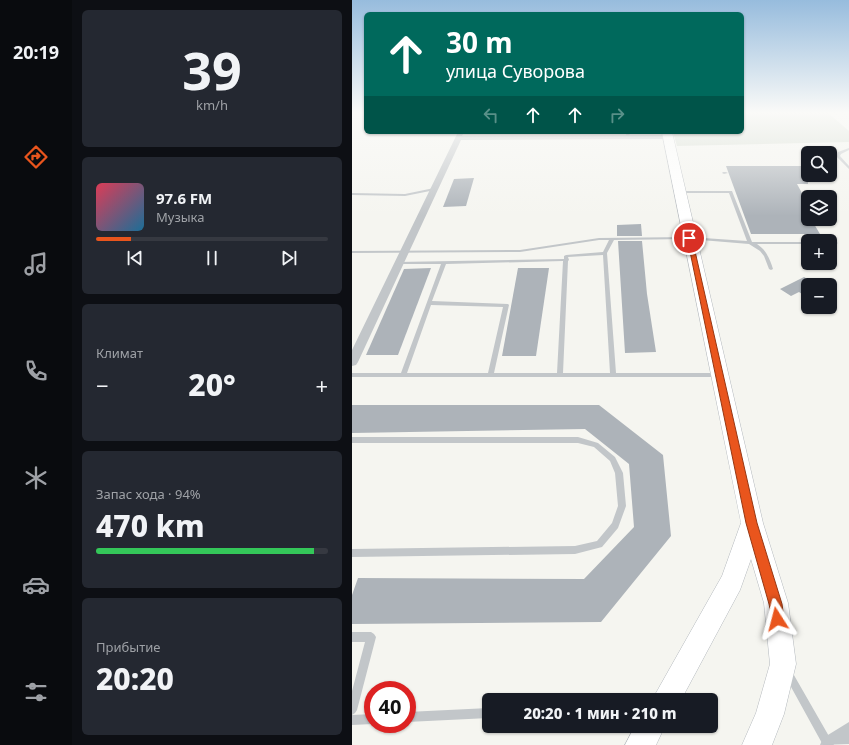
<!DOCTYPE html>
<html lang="ru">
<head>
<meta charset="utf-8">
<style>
	:root { --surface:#171b24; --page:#242831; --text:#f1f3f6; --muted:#9ea1a6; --line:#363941; --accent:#e9551d }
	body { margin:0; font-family:"Noto Sans",sans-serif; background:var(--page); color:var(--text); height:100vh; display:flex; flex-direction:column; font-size:15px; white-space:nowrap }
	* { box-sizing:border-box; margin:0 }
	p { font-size:13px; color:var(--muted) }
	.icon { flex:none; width:22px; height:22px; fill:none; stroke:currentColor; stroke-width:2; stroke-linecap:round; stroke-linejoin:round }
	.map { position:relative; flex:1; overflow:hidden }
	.side { display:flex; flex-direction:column; gap:10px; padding:10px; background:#0d0f14; width:280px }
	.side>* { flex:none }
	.guide { position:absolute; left:12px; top:12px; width:380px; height:122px; border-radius:6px; box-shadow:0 1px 3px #0004; background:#00695c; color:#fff; overflow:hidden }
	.buttons { position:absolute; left:449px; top:146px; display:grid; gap:8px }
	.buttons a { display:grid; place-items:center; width:36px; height:36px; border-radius:6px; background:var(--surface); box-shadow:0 1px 3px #0004; font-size:20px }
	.speed { position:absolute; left:12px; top:681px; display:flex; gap:8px; font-size:20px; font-weight:700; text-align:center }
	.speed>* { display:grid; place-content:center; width:52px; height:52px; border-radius:50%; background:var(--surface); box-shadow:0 1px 3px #0004; line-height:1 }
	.speed .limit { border:6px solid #d22; background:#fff; color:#111 }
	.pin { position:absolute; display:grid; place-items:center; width:34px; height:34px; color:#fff; margin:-17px; border:2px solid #fff; border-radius:50%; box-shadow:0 1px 4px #0007 }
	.me { position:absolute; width:44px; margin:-22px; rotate:351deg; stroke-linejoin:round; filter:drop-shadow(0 0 3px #0008) }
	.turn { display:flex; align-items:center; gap:14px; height:84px; padding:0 16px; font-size:18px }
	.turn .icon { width:52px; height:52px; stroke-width:2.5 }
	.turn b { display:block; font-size:28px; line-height:34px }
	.lanes { display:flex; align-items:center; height:38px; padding:0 16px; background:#0003; justify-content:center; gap:20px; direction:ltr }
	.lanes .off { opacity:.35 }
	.big { font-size:30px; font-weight:800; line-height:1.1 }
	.side .tile { flex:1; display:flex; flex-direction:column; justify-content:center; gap:6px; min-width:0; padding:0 14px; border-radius:6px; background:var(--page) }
	.side .dial { align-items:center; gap:0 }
	.dial b { font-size:52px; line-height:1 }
	.song { display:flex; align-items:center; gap:12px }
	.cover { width:48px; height:48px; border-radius:6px; background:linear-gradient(135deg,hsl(350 70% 55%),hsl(200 70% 35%)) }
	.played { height:4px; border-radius:2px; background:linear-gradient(90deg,var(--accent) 15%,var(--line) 15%) }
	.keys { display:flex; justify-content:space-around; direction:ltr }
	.heat { display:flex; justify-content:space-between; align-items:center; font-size:22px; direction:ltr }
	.charge { height:6px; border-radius:3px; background:linear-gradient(90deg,#34c759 94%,var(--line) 0) }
	.trip { position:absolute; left:130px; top:693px; width:236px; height:40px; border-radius:6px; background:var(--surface); box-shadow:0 1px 3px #0004; font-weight:800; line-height:40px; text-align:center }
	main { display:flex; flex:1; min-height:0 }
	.tabs { display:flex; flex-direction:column; width:72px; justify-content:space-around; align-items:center; background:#090b0e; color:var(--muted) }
	.tabs .icon { width:28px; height:28px }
	.tabs .on { color:var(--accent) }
	.tabs b { font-size:18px; color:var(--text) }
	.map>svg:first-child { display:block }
	.green { fill:#d5dcd1 }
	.building { fill:#adb3b9 }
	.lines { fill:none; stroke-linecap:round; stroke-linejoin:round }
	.secondary-casing { stroke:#b4b9be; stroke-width:1 }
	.lane { fill:#c2c6c9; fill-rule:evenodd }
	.street { fill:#c2c6c9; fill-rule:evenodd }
	.secondary { fill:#fff; fill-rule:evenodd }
	.route { fill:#e9551d; stroke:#973713 }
</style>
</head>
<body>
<main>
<nav class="tabs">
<b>20:19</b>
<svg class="icon on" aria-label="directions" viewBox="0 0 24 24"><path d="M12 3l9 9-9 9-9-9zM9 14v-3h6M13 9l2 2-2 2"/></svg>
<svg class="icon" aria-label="music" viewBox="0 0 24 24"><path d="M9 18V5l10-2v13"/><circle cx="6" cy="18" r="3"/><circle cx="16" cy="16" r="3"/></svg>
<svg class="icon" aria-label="phone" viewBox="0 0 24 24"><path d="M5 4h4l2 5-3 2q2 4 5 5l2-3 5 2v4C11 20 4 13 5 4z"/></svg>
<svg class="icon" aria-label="climate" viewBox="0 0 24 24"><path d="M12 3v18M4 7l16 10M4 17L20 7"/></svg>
<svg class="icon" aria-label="car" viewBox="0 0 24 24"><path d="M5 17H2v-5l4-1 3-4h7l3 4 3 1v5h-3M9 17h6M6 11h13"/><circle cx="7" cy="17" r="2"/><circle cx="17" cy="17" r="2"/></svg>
<svg class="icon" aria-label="filters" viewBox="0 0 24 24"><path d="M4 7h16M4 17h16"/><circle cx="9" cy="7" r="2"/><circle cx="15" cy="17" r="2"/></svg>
</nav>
<section class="side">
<div class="tile dial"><b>39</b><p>km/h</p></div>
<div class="tile">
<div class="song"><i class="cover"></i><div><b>97.6 FM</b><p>Музыка</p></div></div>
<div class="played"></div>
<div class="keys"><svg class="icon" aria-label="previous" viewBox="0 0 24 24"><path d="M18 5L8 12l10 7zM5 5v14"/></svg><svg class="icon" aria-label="pause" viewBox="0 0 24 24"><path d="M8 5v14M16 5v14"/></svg><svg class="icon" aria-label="next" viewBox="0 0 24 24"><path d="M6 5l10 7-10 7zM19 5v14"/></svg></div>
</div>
<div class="tile"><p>Климат</p>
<div class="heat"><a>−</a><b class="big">20°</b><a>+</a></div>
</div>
<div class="tile"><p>Запас хода · 94%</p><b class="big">470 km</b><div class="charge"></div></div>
<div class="tile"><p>Прибытие</p><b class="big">20:20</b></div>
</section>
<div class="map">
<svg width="497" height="745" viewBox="0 0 497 745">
	<rect width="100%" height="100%" fill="#f5f5f0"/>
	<path class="green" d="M390,112H475L497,131V142L325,146L321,132H390Z"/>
	<g class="building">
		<path d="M374,166H456V184H445L456,204V219H459L468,234H399Z"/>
		<path d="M122,178L114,206L91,207L102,179Z"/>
		<path d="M289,224L290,236H265V225Z"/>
		<path d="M266,241H290L295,294L304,352L273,353Z"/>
		<path d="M79,268L46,355H14L52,269Z"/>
		<path d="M166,268H197L184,356H150Z"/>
		<path d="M452,277L464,284L456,285V298L447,292L439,296L428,289Z"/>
		<path d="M0,405H247L311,455L319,536L249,622L0,624V595L6,578L232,579L282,527L277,464L233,429L0,433Z"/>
	</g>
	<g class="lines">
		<g class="secondary-casing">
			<g id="secondary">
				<path d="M310,132H320L411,523L436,603L444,664L432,714L420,745H390L404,713L418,664L412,603L399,559L388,590L329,700H300L370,576L389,523Z"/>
				<path d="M283,726H313L304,745H273Z"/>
			</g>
		</g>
		<g class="lane">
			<path d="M274,132H278L277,138L274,137Z"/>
			<path d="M497,148V150L489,154L488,156L497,166V169L484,156L486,152Z"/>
			<path d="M371,172H374L376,173L372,174L370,173Z"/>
			<path d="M82,188L84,189L83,190L53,196L0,195V193L53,194Z"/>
			<path d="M326,191H380L400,242H456V244H405C414,250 418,259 421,269L419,270L417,269L412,256L408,251L397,244L337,239L262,240L255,253L264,373H366L369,375L368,377H0V373H49L89,264H46V262L212,259V256L214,255L251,252L257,240H247L168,252L0,253V251L168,250L247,238L337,237L395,241L377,193H327L325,192ZM251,255L258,373H211L216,261L217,260L216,257ZM211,261L205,373H142L157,305L156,304L80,301L94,264ZM79,305L151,307L136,373H55Z"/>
			<path d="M478,242H484L486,243L484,244H478Z"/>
			<path d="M0,437H226L246,443L263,457L271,473L274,506L266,528L250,547L223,554L0,557V549L223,546L245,541L260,523L266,506L263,473L258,461L242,447L226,443H0Z"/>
			<path d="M0,632H19L22,634L24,637L5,710L3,713L0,715V691L13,642H0Z"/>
			<path d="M436,668L439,670L482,745H471L433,676L431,673L433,670Z"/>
			<path d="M137,708V718L55,722V712Z"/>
			<path d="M21,714V724L0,725V715Z"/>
		</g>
		<g class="street">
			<path d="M106,132H112L110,136L316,135L319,137L316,139L109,140L6,362L4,365L0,366V350Z"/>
			<path d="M497,722V744L468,745L471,738Z"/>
		</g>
		<use href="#secondary" class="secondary"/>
	</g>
	<linearGradient id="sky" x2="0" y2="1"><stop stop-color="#97bcdd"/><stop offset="0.52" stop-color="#fafaf8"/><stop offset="1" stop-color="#fafaf8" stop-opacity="0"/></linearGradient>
	<rect width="497" height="216" fill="url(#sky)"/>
	<path class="route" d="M335,237L340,238L405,523L430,604L432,619L430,623L425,625L421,623L417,604L394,523Z"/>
</svg>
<div class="buttons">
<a><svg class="icon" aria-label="search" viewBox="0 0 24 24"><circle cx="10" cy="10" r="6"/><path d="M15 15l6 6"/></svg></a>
<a><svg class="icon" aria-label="layers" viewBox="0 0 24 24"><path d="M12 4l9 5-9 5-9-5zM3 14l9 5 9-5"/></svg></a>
<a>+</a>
<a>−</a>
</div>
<div class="speed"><div class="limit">40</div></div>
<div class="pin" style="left:337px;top:238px;background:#d93025"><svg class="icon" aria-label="arrive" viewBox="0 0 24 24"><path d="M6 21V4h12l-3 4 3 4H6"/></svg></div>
<svg class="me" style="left:425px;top:619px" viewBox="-20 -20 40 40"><path d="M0-17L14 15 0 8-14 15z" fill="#e9551d" stroke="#fff" stroke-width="4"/></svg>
<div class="trip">20:20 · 1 мин · 210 m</div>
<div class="guide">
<div class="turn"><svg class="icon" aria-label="ahead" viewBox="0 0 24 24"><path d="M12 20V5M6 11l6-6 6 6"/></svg><div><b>30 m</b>улица Суворова</div></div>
<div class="lanes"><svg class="icon off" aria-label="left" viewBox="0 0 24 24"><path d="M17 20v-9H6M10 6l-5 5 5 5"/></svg><svg class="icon" aria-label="ahead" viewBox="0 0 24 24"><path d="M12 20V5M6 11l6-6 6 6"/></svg><svg class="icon" aria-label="ahead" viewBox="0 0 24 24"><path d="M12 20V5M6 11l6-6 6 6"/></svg><svg class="icon off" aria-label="right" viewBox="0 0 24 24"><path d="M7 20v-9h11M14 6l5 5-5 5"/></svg></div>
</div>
</div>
</main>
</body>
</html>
